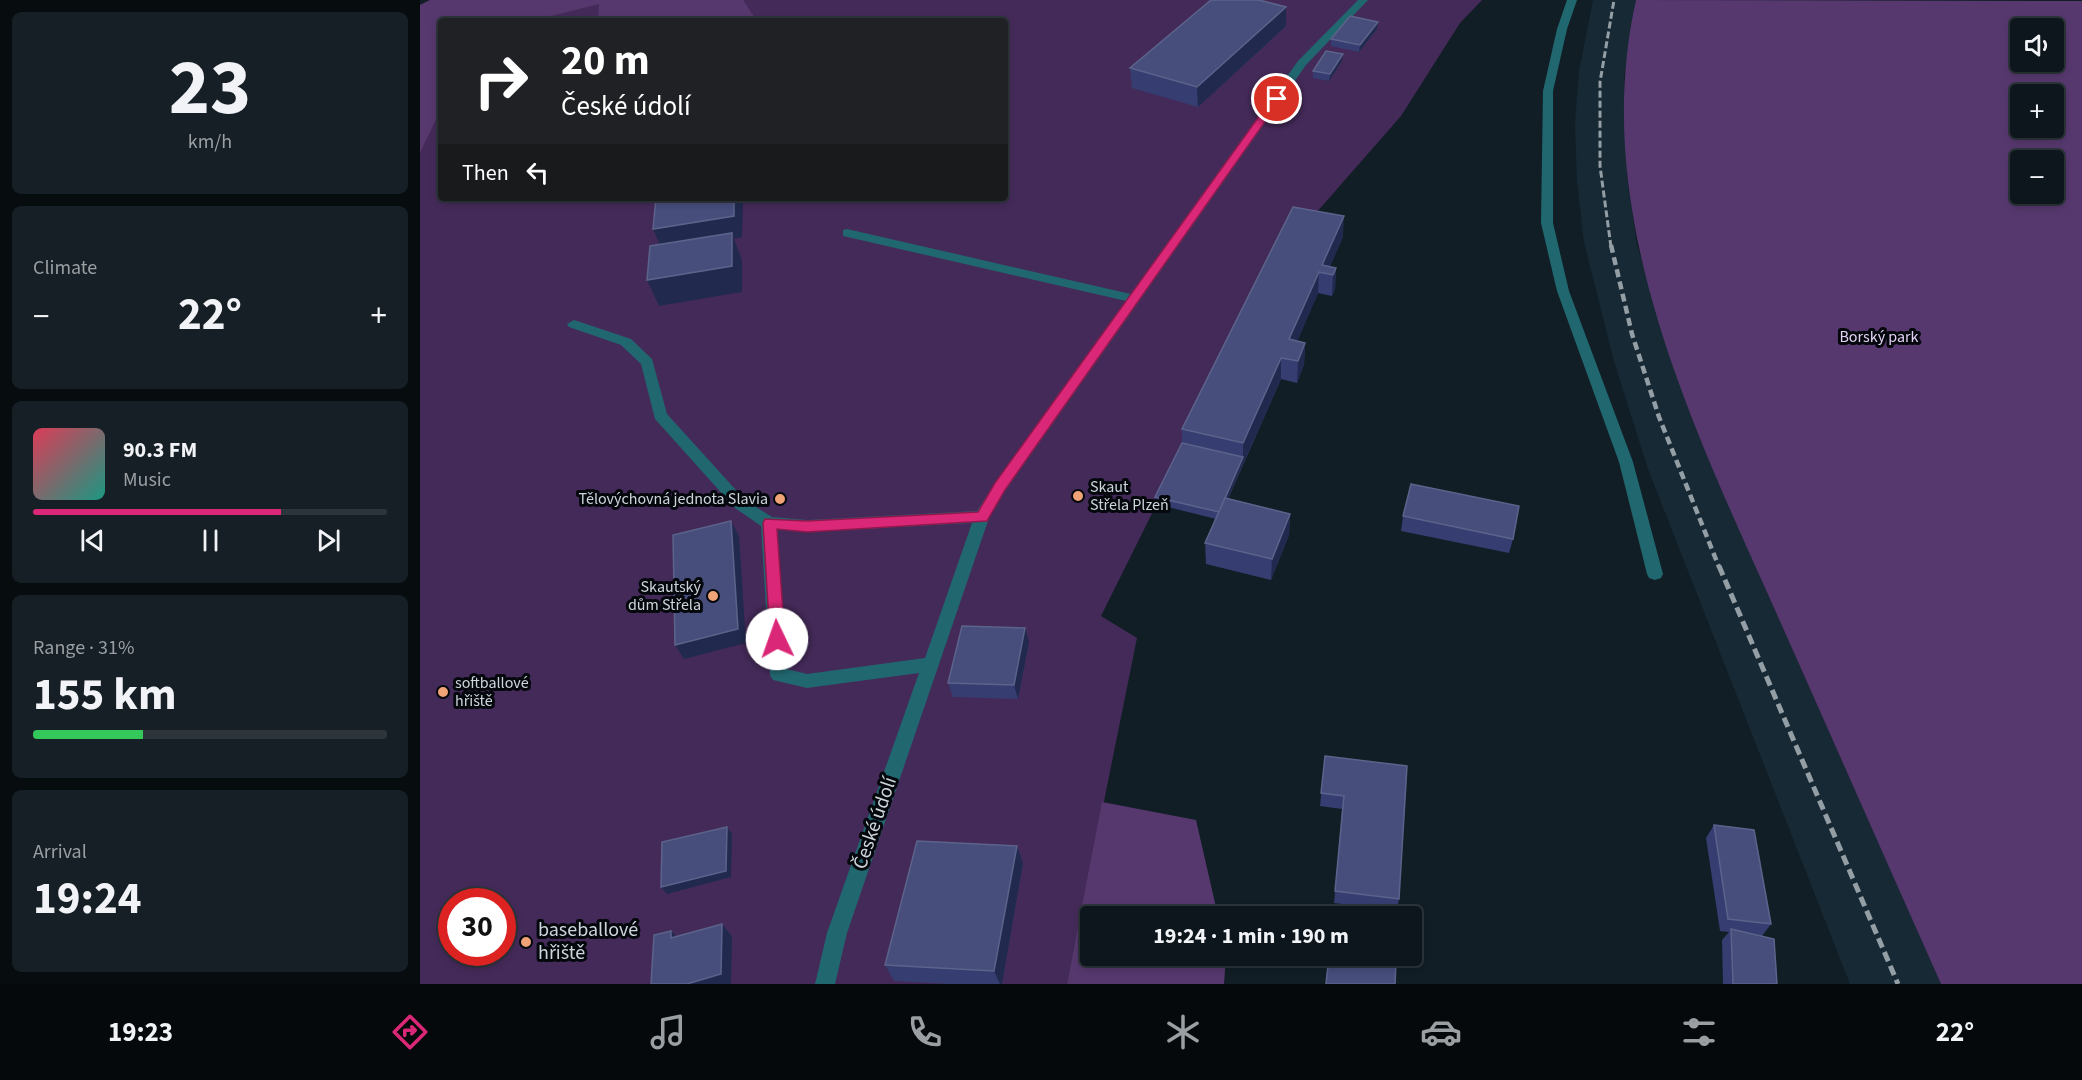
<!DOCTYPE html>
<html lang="en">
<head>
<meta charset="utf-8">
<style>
	:root { --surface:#0d161c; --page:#161f25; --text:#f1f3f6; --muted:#9a9fa3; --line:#2d353b; --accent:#db2777 }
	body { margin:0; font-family:"Source Sans 3",sans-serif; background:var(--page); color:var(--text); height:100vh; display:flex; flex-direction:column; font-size:22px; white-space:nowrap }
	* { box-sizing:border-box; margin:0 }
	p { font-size:20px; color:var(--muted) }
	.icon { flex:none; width:33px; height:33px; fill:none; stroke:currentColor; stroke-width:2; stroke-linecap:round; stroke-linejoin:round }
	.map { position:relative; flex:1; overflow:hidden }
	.panel { display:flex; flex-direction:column; gap:12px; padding:12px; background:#070c0f; width:420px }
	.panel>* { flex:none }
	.top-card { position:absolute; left:18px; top:18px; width:570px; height:183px; border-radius:6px; box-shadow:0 3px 9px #0003,0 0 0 2px var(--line); background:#202124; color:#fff; overflow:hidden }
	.tools { position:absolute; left:1590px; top:18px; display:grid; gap:12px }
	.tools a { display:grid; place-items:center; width:54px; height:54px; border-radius:6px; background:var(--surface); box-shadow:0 3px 9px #0003,0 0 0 2px var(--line); font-size:30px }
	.speed { position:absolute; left:18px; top:888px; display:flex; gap:12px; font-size:30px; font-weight:700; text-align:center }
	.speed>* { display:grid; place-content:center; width:78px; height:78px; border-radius:50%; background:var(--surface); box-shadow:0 3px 9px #0003,0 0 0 2px var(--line); line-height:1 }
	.speed .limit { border:9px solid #d22; background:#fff; color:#111 }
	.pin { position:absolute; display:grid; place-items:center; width:51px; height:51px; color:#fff; margin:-26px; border:3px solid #fff; border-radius:50%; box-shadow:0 2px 6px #0007 }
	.me { position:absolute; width:66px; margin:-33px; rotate:357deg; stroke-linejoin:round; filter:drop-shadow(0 0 4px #0008) }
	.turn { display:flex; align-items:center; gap:21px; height:126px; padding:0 24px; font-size:27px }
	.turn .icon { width:78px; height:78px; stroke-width:2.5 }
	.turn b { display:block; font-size:42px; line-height:51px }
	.then { display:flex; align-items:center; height:57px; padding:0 24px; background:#0003; gap:12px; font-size:22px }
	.big { font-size:45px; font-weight:700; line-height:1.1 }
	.panel .tile { flex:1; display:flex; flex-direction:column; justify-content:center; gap:9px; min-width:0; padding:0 21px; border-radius:9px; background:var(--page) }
	.panel .dial { align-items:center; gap:0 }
	.dial b { font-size:78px; line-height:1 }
	.song { display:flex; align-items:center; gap:18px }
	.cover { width:72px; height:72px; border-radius:9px; background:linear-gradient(135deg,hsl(350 70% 55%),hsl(170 70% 35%)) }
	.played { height:6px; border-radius:3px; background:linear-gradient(90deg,var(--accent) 70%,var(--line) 70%) }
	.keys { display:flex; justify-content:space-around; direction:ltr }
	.heat { display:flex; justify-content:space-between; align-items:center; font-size:33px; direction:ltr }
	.charge { height:9px; border-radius:4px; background:linear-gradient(90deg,#34c759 31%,var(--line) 0) }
	.trip { position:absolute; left:660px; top:906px; width:342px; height:60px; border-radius:6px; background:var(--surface); box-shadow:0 3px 9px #0003,0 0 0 2px var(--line); font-weight:700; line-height:60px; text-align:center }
	.menu { display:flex; height:96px; justify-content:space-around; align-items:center; background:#05090b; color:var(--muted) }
	.menu .icon { width:42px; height:42px }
	.menu .active { color:var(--accent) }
	.menu b { font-size:27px; color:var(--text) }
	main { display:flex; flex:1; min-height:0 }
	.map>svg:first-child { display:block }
	.built { fill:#172935 }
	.green { fill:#442a59; fill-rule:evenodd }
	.forest { fill:#56386e; fill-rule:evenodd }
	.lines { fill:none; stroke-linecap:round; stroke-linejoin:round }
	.service { fill:#216770; fill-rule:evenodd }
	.minor { fill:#216770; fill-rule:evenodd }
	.rail-far2 { stroke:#949ea5; stroke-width:3; stroke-dasharray:7 3; stroke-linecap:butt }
	.rail-far1 { stroke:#949ea5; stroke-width:4.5; stroke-dasharray:8 4.5; stroke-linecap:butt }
	.rail { stroke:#949ea5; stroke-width:5; stroke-dasharray:10 5; stroke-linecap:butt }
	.wall { fill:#363d70 }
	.shaded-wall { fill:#212a4e }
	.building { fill:#474e7c; stroke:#5c638b; stroke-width:1.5 }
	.route { fill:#db2777; stroke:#8e194d; stroke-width:1.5 }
	.poi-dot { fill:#efa376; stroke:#04070b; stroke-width:2 }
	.labels { text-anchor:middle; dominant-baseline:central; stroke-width:6; stroke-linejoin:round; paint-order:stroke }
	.park-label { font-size:16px; fill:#e3d2f4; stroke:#04070b }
	.poi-label { font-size:16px; fill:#cdd5dc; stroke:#04070b; text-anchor:start }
	.near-street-label { font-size:20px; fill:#cdd5dc; stroke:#04070b }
	.near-poi-label { font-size:20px; fill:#cdd5dc; stroke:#04070b; text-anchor:start }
</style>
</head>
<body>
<main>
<section class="panel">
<div class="tile dial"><b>23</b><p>km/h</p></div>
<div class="tile"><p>Climate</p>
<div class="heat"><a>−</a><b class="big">22°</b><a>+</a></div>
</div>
<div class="tile">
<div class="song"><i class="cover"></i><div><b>90.3 FM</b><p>Music</p></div></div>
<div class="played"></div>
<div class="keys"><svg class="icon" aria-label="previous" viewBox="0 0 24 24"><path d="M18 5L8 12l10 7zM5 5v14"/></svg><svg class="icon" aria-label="pause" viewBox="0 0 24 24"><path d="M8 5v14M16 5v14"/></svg><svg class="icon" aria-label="next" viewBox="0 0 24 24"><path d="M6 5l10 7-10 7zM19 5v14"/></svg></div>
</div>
<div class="tile"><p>Range · 31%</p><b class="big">155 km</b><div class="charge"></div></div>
<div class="tile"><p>Arrival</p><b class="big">19:24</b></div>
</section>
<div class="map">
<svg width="1662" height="984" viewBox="0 0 1662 984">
	<rect width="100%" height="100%" fill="#111e26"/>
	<path class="built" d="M1173,0H1216L1204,77L1208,186L1217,245L1252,362L1292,467L1521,984H1430L1228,469L1194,361L1164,242L1157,182L1155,123L1159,71Z"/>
	<path class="green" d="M10,0H1062L1040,23L981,116L882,229L763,451L681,616L717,638L647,984H0V5ZM21,21H585V198H21ZM32,902H82V952H32Z"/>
	<g class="forest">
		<path d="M10,0H323L337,21H178L179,4L111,21H21V109L0,153V5Z"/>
		<path d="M1216,0L1662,1V984H1521C1468,865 1416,747 1363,628C1277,434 1167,219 1216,0ZM1600,28H1634V62H1600ZM1600,94H1634V128H1600ZM1600,160H1634V194H1600Z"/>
		<path d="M682,802L776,820L798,916H670V956H806L804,984H647Z"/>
	</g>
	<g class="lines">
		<g class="service">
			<path d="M1147,0H1157L1147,29L1133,91V223L1149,291L1213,462L1243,574L1241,578L1235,580L1229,578L1227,574L1199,462L1137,291L1121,223L1123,91L1137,29Z"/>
			<path d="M427,229L715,295L721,299L715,303L423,236V230Z"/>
		</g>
		<path class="minor" d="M938,0H948L886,65L585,491L569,518L427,933L415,984H395L407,933L499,673L387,688L353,680L350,675L341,526L315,508L235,419L221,364L201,345L149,327L147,324L154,320L211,339L232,359L247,414L325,500L352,517L387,520L557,511L575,483L878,61ZM552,523L505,658L387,674L367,669L357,529L387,532Z"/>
		<path class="rail-far2" d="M1191,247L1180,166V82L1194,0"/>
		<path class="rail-far1" d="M1191,245L1212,334L1239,417L1299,567"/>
		<path class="rail" d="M1299,566L1478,984"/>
	</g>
	<g class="wall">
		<path d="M958,22L957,29L939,52L911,46V39Z"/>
		<path d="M866,26L778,107L712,88L710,68Z"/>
		<path d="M922,61L909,81L893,78V71Z"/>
		<path d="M923,237L910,266L916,268L915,289L912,296L898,293L877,341L885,343L884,364L877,383L861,379L808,499L870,514L869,535L851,580L786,564L785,543L796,519L736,504L735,497L762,443V429Z"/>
		<path d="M983,516L1093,539L1089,553L981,531Z"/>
		<path d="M609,642L598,699L533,697L528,683Z"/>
		<path d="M905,756L979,899L977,911L914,903L922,809L900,806Z"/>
		<path d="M1294,825L1351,924L1342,936L1357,984H1303L1302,940L1309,932L1300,931L1286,838Z"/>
		<path d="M597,846L603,863L582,984H529L474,981L465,965Z"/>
	</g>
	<g class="shaded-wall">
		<path d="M866,7V26L778,107L777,87Z"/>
		<path d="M958,22L957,29L939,52L940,45Z"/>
		<path d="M923,54L922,61L909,81L910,74Z"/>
		<path d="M314,198H323L322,237L314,239L322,260V292L239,306L227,280L242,250L233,229Z"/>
		<path d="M924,216L923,237L907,273L902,265Z"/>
		<path d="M916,268L915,289L912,296L913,275Z"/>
		<path d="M899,272L898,293L869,361V339Z"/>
		<path d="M885,343L884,364L877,383L878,361Z"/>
		<path d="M861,358V379L823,464V443Z"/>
		<path d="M823,457V464L799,519V512Z"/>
		<path d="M870,514L869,535L851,580L852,559Z"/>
		<path d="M311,521L319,536L326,643L264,659L255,645Z"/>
		<path d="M605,628L609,642L598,699L594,685Z"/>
		<path d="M307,827L312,834L311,877L247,894L241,887Z"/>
		<path d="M597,846L603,863L582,984H580L574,971Z"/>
		<path d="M302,924L312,936L311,984H267Z"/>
		<path d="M251,931L262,942L251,938Z"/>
	</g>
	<g class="building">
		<path d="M791,0H839L866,7L777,87L710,68Z"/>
		<path d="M930,16L958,22L940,45L911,39Z"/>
		<path d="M906,51L923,54L910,74L893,71Z"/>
		<path d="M236,198H314V216L233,229Z"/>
		<path d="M873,207L924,216L902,265L916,268L913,275L899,272L869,339L885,343L878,361L861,358L823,443L762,429Z"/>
		<path d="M312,233V266L227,280L230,246Z"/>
		<path d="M762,443L823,457L799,512L735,497Z"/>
		<path d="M991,484L1099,506L1093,539L983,516Z"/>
		<path d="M805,498L870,514L852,559L785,543Z"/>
		<path d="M311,521L318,629L255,645L253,535Z"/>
		<path d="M542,626L605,628L594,685L528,683Z"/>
		<path d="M905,756L987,766L979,899L915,891L924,796L901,793Z"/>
		<path d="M1294,825L1334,830L1351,924L1308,919Z"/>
		<path d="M307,827L306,871L241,887L242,842Z"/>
		<path d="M497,841L597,846L574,971L465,965Z"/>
		<path d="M302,924L301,974L267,984H231L234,935L251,931V938Z"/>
		<path d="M1311,929L1354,939L1357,984H1313Z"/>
		<path d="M909,956H917L976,963L975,984H906Z"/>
	</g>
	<path class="route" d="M853,97L861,99L585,490L567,521L387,532L357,529L365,639L363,644L357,646L352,644L350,639L343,523L345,519L387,521L558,512L575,483Z"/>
	<g class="poi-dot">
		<circle cx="658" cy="496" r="6"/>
		<circle cx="360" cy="499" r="6"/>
		<circle cx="293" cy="596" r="6"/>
		<circle cx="23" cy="692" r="6"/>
		<circle cx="106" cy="942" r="6"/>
	</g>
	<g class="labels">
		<g class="park-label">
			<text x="1459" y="337">Borský park</text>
		</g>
		<g class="poi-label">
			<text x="670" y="487">Skaut<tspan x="670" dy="18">Střela Plzeň</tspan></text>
			<text x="348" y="499" text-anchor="end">Tělovýchovná jednota Slavia</text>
			<text x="281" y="587" text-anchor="end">Skautský<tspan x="281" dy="18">dům Střela</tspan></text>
			<text x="35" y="683">softballové<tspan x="35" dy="18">hřiště</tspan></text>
		</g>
		<g class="near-street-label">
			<text transform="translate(455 823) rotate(-71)">České údolí</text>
		</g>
		<g class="near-poi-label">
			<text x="118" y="930">baseballové<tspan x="118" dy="23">hřiště</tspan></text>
		</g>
	</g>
</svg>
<div class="tools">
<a><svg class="icon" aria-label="sound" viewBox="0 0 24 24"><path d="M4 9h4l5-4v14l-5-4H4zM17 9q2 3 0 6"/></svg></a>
<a>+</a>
<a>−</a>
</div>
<div class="speed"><div class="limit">30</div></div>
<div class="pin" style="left:857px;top:99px;background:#d93025"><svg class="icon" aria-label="arrive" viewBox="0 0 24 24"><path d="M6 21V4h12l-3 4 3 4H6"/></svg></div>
<svg class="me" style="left:357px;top:639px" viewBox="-20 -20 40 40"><circle r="19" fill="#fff"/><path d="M0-13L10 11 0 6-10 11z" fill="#db2777"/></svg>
<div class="trip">19:24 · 1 min · 190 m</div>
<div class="top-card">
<div class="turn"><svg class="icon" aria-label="right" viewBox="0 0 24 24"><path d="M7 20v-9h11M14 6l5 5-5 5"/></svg><div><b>20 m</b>České údolí</div></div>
<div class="then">Then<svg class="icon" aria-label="left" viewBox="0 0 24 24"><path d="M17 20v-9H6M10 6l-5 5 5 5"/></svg></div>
</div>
</div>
</main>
<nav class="menu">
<b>19:23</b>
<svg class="icon active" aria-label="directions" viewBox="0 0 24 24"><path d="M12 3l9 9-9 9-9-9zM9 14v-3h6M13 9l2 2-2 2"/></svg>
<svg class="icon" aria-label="music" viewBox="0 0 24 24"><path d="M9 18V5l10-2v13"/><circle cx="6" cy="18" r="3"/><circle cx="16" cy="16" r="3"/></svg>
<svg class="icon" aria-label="phone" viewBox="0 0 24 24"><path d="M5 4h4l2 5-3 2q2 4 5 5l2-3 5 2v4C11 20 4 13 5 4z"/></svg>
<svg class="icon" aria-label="climate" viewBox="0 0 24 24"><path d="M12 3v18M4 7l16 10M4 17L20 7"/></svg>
<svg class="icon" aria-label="car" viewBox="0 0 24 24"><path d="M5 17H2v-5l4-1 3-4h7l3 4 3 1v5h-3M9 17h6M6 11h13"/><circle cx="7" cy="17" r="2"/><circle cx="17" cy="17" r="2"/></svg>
<svg class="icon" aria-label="filters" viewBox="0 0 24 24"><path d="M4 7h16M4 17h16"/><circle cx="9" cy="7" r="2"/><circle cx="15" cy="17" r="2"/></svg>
<b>22°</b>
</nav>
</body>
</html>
